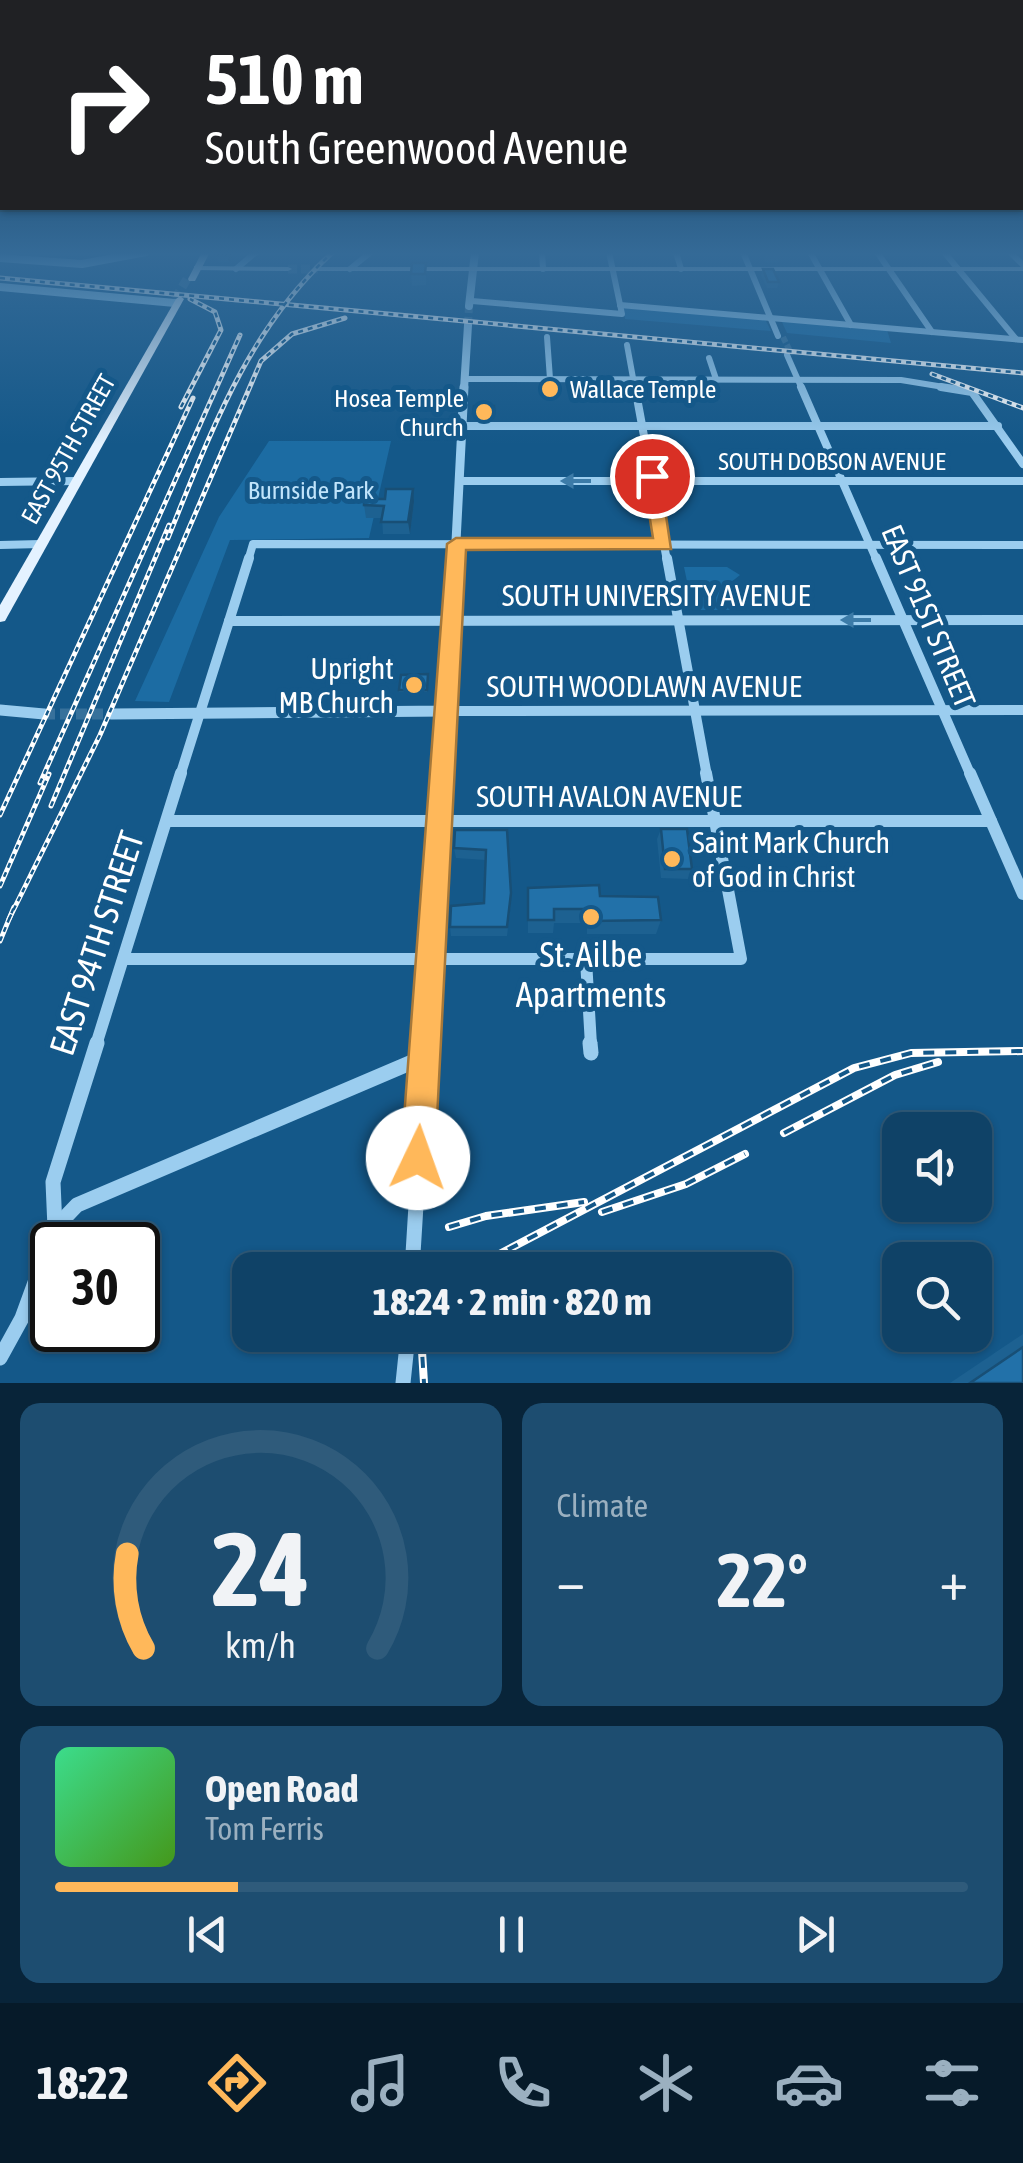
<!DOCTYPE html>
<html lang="en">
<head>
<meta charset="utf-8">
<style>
	:root { --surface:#0f4267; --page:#1d4d70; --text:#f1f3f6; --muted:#9bb0c0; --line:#2f5b7b; --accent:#ffb85a }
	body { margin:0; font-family:"Asap Condensed",sans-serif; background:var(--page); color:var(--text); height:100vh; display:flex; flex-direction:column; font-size:38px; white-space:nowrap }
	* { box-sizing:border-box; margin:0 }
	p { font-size:32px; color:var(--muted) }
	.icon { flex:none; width:55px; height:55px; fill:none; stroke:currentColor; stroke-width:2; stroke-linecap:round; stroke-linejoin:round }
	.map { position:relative; height:1383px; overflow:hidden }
	.details { display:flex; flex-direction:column; gap:20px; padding:20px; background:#082439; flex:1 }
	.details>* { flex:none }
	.hud { position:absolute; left:0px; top:0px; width:1025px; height:210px; box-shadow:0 2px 8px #0004,0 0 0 2px var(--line); background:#202124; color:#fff; overflow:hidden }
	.controls { position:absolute; left:882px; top:1112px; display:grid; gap:20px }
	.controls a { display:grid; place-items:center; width:110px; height:110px; border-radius:20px; background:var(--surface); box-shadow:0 2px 8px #0004,0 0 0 2px var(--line); font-size:50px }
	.speed { position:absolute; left:30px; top:1222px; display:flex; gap:20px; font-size:50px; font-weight:700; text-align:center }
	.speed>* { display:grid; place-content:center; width:130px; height:130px; border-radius:50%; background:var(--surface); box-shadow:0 2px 8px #0004,0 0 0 2px var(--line); line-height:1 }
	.speed .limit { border:5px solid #111; border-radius:15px; background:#fff; color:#111 }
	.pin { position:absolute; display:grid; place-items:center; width:85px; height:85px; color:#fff; margin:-42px; border:5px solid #fff; border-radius:50%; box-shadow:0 2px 10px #0007 }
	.me { position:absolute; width:110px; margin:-55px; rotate:3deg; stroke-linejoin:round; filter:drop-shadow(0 0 8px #0008) }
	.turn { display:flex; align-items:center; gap:35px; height:210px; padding:0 40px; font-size:45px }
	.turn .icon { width:130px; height:130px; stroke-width:2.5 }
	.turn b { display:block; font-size:70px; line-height:85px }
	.big { font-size:75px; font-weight:700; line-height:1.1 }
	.details .widget { flex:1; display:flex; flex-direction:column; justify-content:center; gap:15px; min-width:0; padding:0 35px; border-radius:20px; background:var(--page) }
	.details .dial { align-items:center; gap:0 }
	.dial svg { height:260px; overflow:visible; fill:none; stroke:var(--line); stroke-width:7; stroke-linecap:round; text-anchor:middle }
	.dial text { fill:var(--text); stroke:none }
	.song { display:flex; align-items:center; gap:30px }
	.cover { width:120px; height:120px; border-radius:15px; background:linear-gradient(135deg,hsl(150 70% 55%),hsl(100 70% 35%)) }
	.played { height:10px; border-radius:5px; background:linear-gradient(90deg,var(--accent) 20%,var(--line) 20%) }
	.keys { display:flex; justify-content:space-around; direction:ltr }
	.heat { display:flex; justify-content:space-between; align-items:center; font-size:55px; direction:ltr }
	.details .tiles { flex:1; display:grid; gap:20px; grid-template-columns:1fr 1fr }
	.widget:last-child { grid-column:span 2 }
	.trip { position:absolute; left:232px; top:1252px; width:560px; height:100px; border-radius:20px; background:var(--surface); box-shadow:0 2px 8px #0004,0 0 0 2px var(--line); font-weight:700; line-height:100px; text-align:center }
	.tab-bar { display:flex; height:160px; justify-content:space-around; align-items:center; background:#061a29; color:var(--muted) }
	.tab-bar .icon { width:70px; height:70px }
	.tab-bar .on { color:var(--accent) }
	.tab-bar b { font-size:45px; color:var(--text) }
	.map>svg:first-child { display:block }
	.green { fill:#1c6ca3 }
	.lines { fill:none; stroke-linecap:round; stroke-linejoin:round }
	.minor-tunnel { stroke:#37719b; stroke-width:6; stroke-dasharray:6 2.5; stroke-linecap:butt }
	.tertiary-tunnel-far1 { stroke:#37719b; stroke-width:8; stroke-dasharray:8 4; stroke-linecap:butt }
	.tertiary-tunnel { stroke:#37719b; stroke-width:11; stroke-dasharray:11 5; stroke-linecap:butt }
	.secondary-tunnel { stroke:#37719b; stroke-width:9; stroke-dasharray:9 4; stroke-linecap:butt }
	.primary-tunnel { stroke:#37719b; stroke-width:9; stroke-dasharray:9 5; stroke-linecap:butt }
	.minor-far4 { stroke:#9bcdef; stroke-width:6 }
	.minor-far3 { stroke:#9bcdef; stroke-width:8 }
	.minor-far2 { stroke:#9bcdef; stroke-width:10 }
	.minor-far1 { stroke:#9bcdef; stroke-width:12 }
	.minor { stroke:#9bcdef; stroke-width:15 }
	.tertiary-far2 { stroke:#9bcdef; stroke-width:8 }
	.tertiary-far1 { stroke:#9bcdef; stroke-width:9 }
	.tertiary { stroke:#9bcdef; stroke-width:11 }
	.secondary { fill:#c9e6fb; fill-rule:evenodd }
	.primary { fill:#e4f2ff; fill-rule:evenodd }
	.rail-far1-casing { stroke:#fff; stroke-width:5 }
	.rail-casing { stroke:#fff; stroke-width:8 }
	.rail-far1 { stroke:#145889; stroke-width:2.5; stroke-dasharray:5; stroke-linecap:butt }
	.rail { stroke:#145889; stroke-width:4; stroke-dasharray:11; stroke-linecap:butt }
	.wall { fill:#1d6191 }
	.shaded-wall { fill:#184f76 }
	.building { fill:#2271a9; stroke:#184f76; stroke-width:2.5 }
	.oneway { fill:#3c7ba8 }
	.route { fill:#ffb85a; stroke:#a6783a; stroke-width:2.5 }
	.poi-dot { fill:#ffb85a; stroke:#145889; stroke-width:4 }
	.labels { text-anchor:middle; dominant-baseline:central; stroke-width:10; stroke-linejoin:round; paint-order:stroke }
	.far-poi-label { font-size:25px; fill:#fff; stroke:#145889; text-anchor:start }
	.far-street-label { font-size:25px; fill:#fff; stroke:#145889 }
	.far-park-label { font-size:25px; fill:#c1e4fb; stroke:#145889 }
	.street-label { font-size:30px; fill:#fff; stroke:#145889 }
	.poi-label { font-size:30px; fill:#fff; stroke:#145889; text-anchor:end }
	.near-street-label { font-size:35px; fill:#fff; stroke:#145889 }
	.near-poi-label { font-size:35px; fill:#fff; stroke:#145889 }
</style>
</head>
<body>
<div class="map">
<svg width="1023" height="1383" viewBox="0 0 1023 1383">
	<rect width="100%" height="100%" fill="#145889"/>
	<g class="green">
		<path d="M623,306L765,319L771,331L625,319Z"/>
		<path d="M781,320L887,330L891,343L787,333Z"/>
		<path d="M269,441H391L369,538L230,540L169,702L135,701L219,517Z"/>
		<path d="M684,567H727L740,575L730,583L737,610H693Z"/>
	</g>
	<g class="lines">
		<path class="minor-tunnel" d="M783,337L792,355"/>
		<path class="tertiary-tunnel-far1" d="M468,325L469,306"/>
		<path class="tertiary-tunnel" d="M44,714H112"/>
		<path class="secondary-tunnel" d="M288,269H318"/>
		<path class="primary-tunnel" d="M175,299L187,279"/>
		<g class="minor-far4">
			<path d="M542,252L543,269"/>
			<path d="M676,252L681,269"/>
			<path d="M743,252L778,336"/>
			<path d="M810,252L851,325"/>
			<path d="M877,252L932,332"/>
			<path d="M944,252L1016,339"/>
			<path d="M1010,252L1023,265"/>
			<path d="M236,269L256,252"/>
			<path d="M350,269L371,252"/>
			<path d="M472,301L622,314L609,252"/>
			<path d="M620,305L1023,340"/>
			<path d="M547,337L550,379"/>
			<path d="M627,345L635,389"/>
			<path d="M787,355L802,389"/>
			<path d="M709,358L716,379"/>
			<path d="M467,379L901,380L956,389"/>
		</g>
		<g class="minor-far3">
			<path d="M635,387L667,561"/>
			<path d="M801,387L877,561"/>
			<path d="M941,387L972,392L1023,464"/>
			<path d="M464,426H998"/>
			<path d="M460,481H1023"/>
			<path d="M0,482L76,481"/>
			<path d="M0,545L41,544"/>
			<path d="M248,561L253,544L1023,545"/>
		</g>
		<g class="minor-far2">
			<path d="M667,558L707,776"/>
			<path d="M876,558L971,776"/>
			<path d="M229,621L1023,620"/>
			<path d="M180,776L249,558"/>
			<path d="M442,776L446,711L1023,710"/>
		</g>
		<g class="minor-far1">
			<path d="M970,773L1023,894"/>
			<path d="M167,821H991"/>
			<path d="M124,959H741L706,773"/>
			<path d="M586,960L591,1045"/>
			<path d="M96,1045L181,773"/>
			<path d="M426,1045L442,773"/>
		</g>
		<g class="minor">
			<path d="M590,1043L591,1053"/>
			<path d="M55,1228L77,1205L424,1057"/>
			<path d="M412,1270L426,1043"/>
			<path d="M0,1358L22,1318L55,1228L53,1182L97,1043"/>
			<path d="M403,1383L408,1335"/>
		</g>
		<g class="tertiary-far2">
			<path d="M0,258L82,264L146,252"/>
			<path d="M0,287L175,303"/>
			<path d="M469,306L475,252"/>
			<path d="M464,389L468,325"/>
		</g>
		<path class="tertiary-far1" d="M455,561L464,387"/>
		<g class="tertiary">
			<path d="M0,710L44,714"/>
			<path d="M112,714L446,711L455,558"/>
		</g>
		<g class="secondary">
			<path d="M197,266L288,267L292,269L288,271L194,270V266Z"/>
			<path d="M318,267H1023V271H315L314,269Z"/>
		</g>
		<g class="primary">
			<path d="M202,252H210L195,281H189L188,279Z"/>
			<path d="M180,296L184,299L5,621L0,622V605L176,299Z"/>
		</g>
		<g class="rail-far1-casing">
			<g id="rail-far1">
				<path d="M0,278L1023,373"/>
				<path d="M932,374L1023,408"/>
				<path d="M181,407L221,330L215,312L190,299"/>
				<path d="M168,538C211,432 247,330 333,252"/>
				<path d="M40,783L240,335"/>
				<path d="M51,806L169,525"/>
				<path d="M0,815L193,398"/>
				<path d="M0,886L49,774"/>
				<path d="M9,919L100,735L261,361L292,334L345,318"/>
				<path d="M0,941L14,907"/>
			</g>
		</g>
		<g class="rail-casing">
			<g id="rail">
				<path d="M784,1133L895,1075L938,1062"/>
				<path d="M602,1212L686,1184L745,1154"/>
				<path d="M449,1227L486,1216L584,1202"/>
				<path d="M469,1270L854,1068L911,1053L1023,1051"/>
				<path d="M421,1335L424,1383"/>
			</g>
		</g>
		<use href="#rail-far1" class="rail-far1"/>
		<use href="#rail" class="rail"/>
	</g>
	<g class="wall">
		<path d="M763,252H782L779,263H765Z"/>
		<path d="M234,254L229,262H218L216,255Z"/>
		<path d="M426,263V285L412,286L411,274Z"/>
		<path d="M763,269L779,282L777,288H767L761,275Z"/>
		<path d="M474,406H494V416H473Z"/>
		<path d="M414,502L410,534H383L382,518H366L364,505Z"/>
		<path d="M429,677L427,692H399V690Z"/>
		<path d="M661,829L692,869L688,879L661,878L657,839Z"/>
		<path d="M507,830L511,902L507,936H451L450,927L484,903L486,860L456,858L454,848Z"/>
		<path d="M528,888L600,896L661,920L656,934H587V923H554L553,933H528Z"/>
		<path d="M1023,1334V1383H950Z"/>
	</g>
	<g class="shaded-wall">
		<path d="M229,252H233L234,254L229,262L227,255Z"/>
		<path d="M413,489L414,502L410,534L408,522Z"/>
	</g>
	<g class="building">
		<path d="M218,252H229L227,255H216Z"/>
		<path d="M412,263H426L425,274H411Z"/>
		<path d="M763,269H773L779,282H768Z"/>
		<path d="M474,406H494V413H473Z"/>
		<path d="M386,489H413L408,522H381L384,506L364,505V499H385Z"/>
		<path d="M428,674L427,690H399L401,675Z"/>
		<path d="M661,829H687L692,869H665Z"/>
		<path d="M455,830H507L511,893L507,927H450L451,906L484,903L486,850L454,848Z"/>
		<path d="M599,885L600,896L658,897L661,920L590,921V909H554V920H528V888Z"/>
		<path d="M1023,1347V1383H970Z"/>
	</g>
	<defs><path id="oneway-solid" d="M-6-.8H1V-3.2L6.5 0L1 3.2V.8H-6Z" transform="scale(2.5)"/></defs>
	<g class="oneway">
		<use href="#oneway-solid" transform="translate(576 481) rotate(-180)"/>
		<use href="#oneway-solid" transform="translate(856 620) rotate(-180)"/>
	</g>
	<linearGradient id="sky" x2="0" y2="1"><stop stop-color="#0b304b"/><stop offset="0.57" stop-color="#346a97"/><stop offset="1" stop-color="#346a97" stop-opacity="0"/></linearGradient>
	<rect width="1023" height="445" fill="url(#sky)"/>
	<path class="route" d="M652,470L660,476L671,549L466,550L435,1158L430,1169L418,1174L406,1169L401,1158L447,544L456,538H653L643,476Z"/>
	<g class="poi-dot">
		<circle cx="550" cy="389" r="10"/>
		<circle cx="484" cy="412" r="10"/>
		<circle cx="414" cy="685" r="10"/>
		<circle cx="672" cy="859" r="10"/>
		<circle cx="591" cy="917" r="10"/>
	</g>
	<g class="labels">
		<g class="far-poi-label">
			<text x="570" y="389">Wallace Temple</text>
			<text x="464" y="398" text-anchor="end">Hosea Temple<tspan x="464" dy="29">Church</tspan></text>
		</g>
		<g class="far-street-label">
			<text transform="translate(68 449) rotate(-61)">EAST 95TH STREET</text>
			<text x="832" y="461">SOUTH DOBSON AVENUE</text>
		</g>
		<g class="far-park-label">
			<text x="311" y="490">Burnside Park</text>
		</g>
		<g class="street-label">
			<text x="656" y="595">SOUTH UNIVERSITY AVENUE</text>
			<text transform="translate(929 616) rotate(67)">EAST 91ST STREET</text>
			<text x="644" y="686">SOUTH WOODLAWN AVENUE</text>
			<text x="609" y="796">SOUTH AVALON AVENUE</text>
		</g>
		<g class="poi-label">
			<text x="394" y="668">Upright<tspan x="394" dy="34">MB Church</tspan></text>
			<text x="692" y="842" text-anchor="start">Saint Mark Church<tspan x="692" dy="34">of God in Christ</tspan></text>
		</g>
		<g class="near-street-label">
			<text transform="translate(96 943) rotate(-72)">EAST 94TH STREET</text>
		</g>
		<g class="near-poi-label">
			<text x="591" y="954">St. Ailbe<tspan x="591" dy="40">Apartments</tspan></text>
		</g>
	</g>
</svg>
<div class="controls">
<a><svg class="icon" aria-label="sound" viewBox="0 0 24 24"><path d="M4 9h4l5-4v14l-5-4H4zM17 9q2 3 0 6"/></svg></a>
<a><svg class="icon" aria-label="search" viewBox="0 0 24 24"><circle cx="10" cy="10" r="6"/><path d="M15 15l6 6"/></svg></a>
</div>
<div class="speed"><div class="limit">30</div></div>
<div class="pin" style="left:652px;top:476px;background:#d93025"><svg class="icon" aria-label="arrive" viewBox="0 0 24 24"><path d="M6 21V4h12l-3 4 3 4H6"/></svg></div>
<svg class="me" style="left:418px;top:1158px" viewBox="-20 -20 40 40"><circle r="19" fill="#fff"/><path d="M0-13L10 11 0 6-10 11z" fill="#ffb85a"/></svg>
<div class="trip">18:24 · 2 min · 820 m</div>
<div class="hud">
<div class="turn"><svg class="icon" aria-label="right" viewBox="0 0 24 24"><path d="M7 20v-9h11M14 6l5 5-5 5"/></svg><div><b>510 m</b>South Greenwood Avenue</div></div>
</div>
</div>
<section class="details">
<div class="tiles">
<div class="widget dial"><svg viewBox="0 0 100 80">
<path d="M14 69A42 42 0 1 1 86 69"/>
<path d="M14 69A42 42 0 0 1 9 40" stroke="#ffb85a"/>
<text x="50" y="56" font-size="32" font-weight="700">24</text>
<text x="50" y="72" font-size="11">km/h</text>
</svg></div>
<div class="widget"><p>Climate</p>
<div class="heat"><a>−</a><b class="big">22°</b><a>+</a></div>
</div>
<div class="widget">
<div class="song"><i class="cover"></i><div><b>Open Road</b><p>Tom Ferris</p></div></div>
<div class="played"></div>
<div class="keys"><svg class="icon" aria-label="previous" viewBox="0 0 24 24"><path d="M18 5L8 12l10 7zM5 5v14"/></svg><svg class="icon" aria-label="pause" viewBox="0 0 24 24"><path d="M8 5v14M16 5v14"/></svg><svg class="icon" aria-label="next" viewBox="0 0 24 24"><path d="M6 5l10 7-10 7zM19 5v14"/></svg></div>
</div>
</div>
</section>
<nav class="tab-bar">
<b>18:22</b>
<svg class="icon on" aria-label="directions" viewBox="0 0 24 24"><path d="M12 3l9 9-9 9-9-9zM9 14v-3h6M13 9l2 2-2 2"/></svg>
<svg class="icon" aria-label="music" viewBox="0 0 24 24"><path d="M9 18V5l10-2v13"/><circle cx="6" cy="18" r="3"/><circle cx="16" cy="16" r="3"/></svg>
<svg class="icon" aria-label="phone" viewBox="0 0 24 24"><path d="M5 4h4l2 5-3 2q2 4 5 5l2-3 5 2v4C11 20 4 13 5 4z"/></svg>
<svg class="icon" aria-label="climate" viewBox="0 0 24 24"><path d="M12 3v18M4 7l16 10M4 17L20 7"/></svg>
<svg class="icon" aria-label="car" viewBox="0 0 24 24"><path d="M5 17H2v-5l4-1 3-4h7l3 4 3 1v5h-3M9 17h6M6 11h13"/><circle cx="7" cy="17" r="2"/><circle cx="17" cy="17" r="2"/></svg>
<svg class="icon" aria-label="filters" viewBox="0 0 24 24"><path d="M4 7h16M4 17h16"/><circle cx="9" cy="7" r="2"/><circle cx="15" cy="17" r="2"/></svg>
</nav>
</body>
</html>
